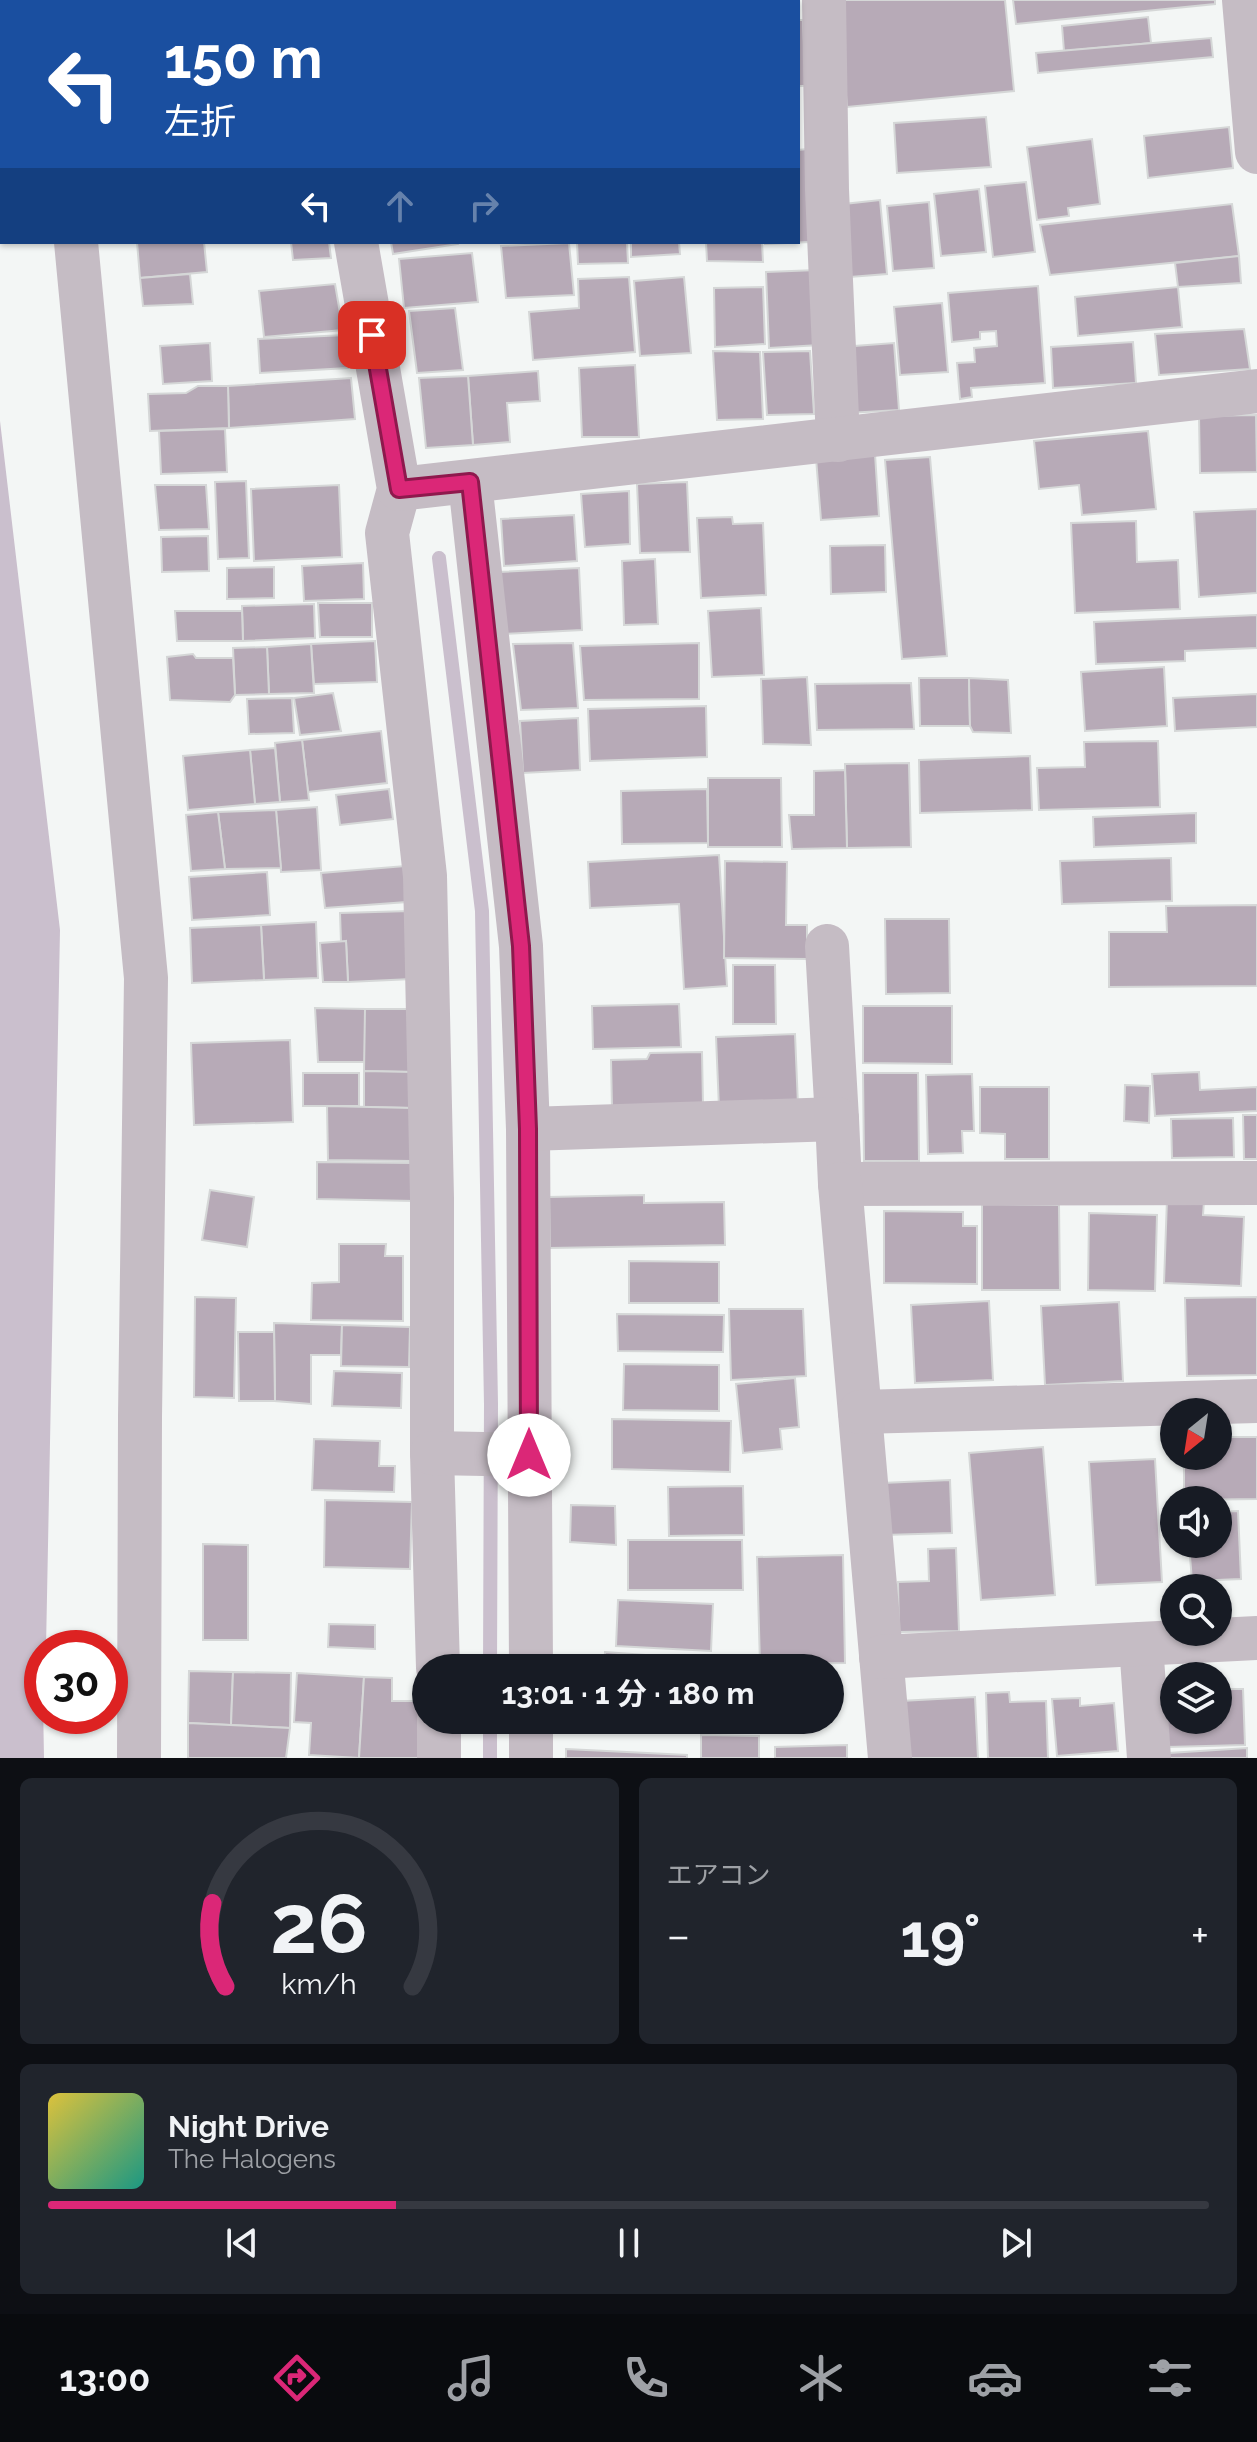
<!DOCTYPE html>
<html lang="ja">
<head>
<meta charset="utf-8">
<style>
	:root { --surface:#171b24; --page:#20242c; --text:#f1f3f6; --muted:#9ea1a6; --line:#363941; --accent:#db2777 }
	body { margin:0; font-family:Raleway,"Noto Sans JP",sans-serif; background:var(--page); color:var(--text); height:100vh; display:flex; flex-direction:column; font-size:30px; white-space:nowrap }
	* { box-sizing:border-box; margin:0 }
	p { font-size:26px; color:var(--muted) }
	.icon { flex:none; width:44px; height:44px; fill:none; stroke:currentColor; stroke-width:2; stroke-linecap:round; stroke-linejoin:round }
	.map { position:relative; height:1758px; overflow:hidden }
	.details { display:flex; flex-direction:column; gap:20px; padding:20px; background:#0d0f14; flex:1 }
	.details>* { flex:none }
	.guide { position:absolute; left:0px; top:0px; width:800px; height:244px; box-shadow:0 2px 6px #0004; background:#1a4fa0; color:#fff; overflow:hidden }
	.needle { width:52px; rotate:210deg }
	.buttons { position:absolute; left:1160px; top:1398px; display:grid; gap:16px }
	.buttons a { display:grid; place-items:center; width:72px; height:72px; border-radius:50%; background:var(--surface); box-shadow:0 2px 6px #0004; font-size:40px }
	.speed { position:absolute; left:24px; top:1630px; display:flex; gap:16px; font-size:40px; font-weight:700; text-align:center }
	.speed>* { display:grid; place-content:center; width:104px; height:104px; border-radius:50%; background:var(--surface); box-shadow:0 2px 6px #0004; line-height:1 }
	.speed .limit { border:12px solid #d22; background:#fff; color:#111 }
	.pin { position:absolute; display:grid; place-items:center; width:68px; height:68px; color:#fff; margin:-34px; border-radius:16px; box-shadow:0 4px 12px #0006 }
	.me { position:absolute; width:88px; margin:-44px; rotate:0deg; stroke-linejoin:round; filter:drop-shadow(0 0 6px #0008) }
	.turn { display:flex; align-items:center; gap:28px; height:168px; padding:0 32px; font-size:36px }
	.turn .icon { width:104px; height:104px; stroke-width:2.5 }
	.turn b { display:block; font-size:56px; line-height:68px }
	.lanes { display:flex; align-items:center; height:76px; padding:0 32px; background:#0003; justify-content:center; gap:40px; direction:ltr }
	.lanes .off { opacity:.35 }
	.big { font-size:60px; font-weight:700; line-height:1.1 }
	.details .widget { flex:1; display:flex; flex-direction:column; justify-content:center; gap:12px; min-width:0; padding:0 28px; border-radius:12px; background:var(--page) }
	.details .dial { align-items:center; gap:0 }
	.dial svg { height:208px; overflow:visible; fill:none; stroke:var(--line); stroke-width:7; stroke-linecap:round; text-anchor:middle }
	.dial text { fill:var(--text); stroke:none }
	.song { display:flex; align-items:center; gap:24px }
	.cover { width:96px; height:96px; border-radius:12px; background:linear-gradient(135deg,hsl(50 70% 55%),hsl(170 70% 35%)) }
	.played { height:8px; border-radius:4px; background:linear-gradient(90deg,var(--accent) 30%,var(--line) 30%) }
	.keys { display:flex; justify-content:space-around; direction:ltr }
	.heat { display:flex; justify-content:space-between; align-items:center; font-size:44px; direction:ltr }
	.details .tiles { flex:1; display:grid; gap:20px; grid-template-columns:1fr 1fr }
	.widget:last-child { grid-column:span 2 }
	.trip { position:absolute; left:412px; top:1654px; width:432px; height:80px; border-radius:40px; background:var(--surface); box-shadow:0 2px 6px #0004; font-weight:700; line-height:80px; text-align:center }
	.tab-bar { display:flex; height:128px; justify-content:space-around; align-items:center; background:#090b0e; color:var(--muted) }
	.tab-bar .icon { width:56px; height:56px }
	.tab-bar .active { color:var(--accent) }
	.tab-bar b { font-size:36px; color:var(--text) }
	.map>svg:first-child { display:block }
	.water { fill:#cabfcd }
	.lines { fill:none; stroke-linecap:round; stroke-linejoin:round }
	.stream { stroke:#cabfcd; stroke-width:14 }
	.building { fill:#b7aab7; stroke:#d5d7d7; stroke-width:2 }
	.minor { stroke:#c5bcc4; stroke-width:44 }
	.tertiary { stroke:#c5bcc4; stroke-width:44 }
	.route-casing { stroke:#8e194d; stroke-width:20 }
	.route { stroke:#db2777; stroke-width:14 }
</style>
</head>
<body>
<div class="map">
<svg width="1257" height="1758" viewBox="0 0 1257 1758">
	<rect width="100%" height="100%" fill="#f3f6f5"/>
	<path class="water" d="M0,421L60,930L46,1648H42L44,1758H0Z"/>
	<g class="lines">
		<g class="stream">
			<path d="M439,558L482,911L491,1404L490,1668"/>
			<path d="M490,1758V1720"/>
		</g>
	</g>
	<g class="building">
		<path d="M346,0H485L473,2H346Z"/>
		<path d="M838,0H1005L1014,91L847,107Z"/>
		<path d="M1013,0H1215V4L1016,24Z"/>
		<path d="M1148,17L1151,43L1064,51L1062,26Z"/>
		<path d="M798,20H803L806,86H798Z"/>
		<path d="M1211,38L1213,57L1038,73L1036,53Z"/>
		<path d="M986,117L991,167L897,173L894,123Z"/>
		<path d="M1229,127L1233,168L1148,178L1144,136Z"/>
		<path d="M1092,139L1100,204L1068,208L1069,216L1037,220L1027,147Z"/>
		<path d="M807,149L810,242L764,244L798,242V150Z"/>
		<path d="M1026,182L1035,252L993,257L985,186Z"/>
		<path d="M979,189L986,252L941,256L934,194Z"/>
		<path d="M880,200L887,274L850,277L844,204Z"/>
		<path d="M929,202L934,268L893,271L887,206Z"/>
		<path d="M1232,204L1239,256L1050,275L1040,225Z"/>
		<path d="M137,242H204L207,272L140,278Z"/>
		<path d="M291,242H329L331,258L293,260Z"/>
		<path d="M391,242H458V244L393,254Z"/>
		<path d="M577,242H627L628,263L578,264Z"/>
		<path d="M631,242H679L680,254L631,257Z"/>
		<path d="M706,242H762L763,262L707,261Z"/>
		<path d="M569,243L574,295L506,298L501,246Z"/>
		<path d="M472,253L478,302L404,308L399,259Z"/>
		<path d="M1239,256L1241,283L1178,287L1175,263Z"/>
		<path d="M817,270L820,345L769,348L766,272Z"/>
		<path d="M190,274L193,304L143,306L140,278Z"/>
		<path d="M629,277L635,352L533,360L529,312L579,308L578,279Z"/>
		<path d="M684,277L691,353L640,356L634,281Z"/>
		<path d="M335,284L343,330L264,337L259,291Z"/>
		<path d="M1038,286L1045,383L971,388L972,397L960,399L957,363L975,362L974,348L997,346L996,331L980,332V339L952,342L948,293Z"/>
		<path d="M763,287L765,344L715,347L714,288Z"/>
		<path d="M1178,287L1182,327L1078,336L1075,297Z"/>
		<path d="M942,303L948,372L900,375L894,307Z"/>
		<path d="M455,308L463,370L417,373L409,311Z"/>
		<path d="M1244,329L1250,369L1159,375L1155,334Z"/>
		<path d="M346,335L348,368L260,373L258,339Z"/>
		<path d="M1133,342L1136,383L1053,388L1051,347Z"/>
		<path d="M210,343L212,381L163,384L160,346Z"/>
		<path d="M894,343L899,410L848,413L841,347Z"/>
		<path d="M713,351L760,352L763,419L717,420Z"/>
		<path d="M810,351L814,414L767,415L763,352Z"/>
		<path d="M635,365L639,437H582L579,368Z"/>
		<path d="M538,371L540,401L507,403L510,442L473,445L468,376Z"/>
		<path d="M468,376L473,445L426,448L419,378Z"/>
		<path d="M351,378L355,419L229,428L228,386Z"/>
		<path d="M198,386H228L229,428L150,431L148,394L186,393Z"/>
		<path d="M1256,415L1257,472L1200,473L1199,416Z"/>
		<path d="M225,429L227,472L161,474L159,431Z"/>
		<path d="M1148,431L1156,509L1082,515L1079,485L1039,489L1034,441Z"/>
		<path d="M875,454L879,516L821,520L816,458Z"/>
		<path d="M930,457L947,656L902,659L885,460Z"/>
		<path d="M246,481L249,558L218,559L215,482Z"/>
		<path d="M687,482L690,552L640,553L637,484Z"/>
		<path d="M155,485H206L209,529L159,530Z"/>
		<path d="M339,485L342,557L254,561L251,489Z"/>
		<path d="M629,491L630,544L585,547L581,494Z"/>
		<path d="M1257,509V593L1199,597L1194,512Z"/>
		<path d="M574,515L577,561L504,566L501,519Z"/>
		<path d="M732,517L733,524L763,523L766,595L701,598L697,518Z"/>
		<path d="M1136,521L1137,562L1178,560L1180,609L1075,613L1071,523Z"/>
		<path d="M208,536L209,571L162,572L161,537Z"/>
		<path d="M885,545L886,592L831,594L830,546Z"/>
		<path d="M655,559L658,624L624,625L622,561Z"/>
		<path d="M363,563L364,599L304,601L302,566Z"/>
		<path d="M274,567V598L227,599V568Z"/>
		<path d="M579,568L582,630L501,634L499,572Z"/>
		<path d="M318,603H372V637H320Z"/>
		<path d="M314,604L315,638L243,641L242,606Z"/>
		<path d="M761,608L764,675L712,677L708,611Z"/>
		<path d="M175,611H242L243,641H177Z"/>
		<path d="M1257,615V648L1185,651V661L1096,664L1094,622Z"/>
		<path d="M375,641L377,682L314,684L311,644Z"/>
		<path d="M573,643L578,708L521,710L513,644Z"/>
		<path d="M699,643V699L584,700L580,646Z"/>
		<path d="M311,644L314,693L269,694L267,647Z"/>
		<path d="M267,647L269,694L235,695L233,648Z"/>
		<path d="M193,654L196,658H233L235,695L230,702L170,700L167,657Z"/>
		<path d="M1164,667L1167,726L1085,731L1081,672Z"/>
		<path d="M807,677L811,745L763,744L761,679Z"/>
		<path d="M919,678H969L970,726H920Z"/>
		<path d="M969,678L1008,680L1011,733L973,732L970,726Z"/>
		<path d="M911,683L914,729L817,730L815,684Z"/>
		<path d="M333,693L341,731L300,735L294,698Z"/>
		<path d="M1257,694V727L1175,731L1173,698Z"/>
		<path d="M292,698L294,733L249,734L247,699Z"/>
		<path d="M706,706L707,757L590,761L588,709Z"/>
		<path d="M578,718L580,770L523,773L520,721Z"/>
		<path d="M381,731L387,783L308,792L302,740Z"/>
		<path d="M302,740L309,800L280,802L275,743Z"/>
		<path d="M1158,741L1160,807L1039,810L1037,768L1085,767L1084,742Z"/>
		<path d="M275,748L280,802L255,804L250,750Z"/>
		<path d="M250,750L255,804L188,810L183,756Z"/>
		<path d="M1030,756L1032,810L920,813L919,760Z"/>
		<path d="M909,763L911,847L847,848L845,764Z"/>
		<path d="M845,770L847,848L792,849L789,815H814V771Z"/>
		<path d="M708,778H781L782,847H708Z"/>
		<path d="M389,789L393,819L340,825L336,795Z"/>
		<path d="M707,789L708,843L622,844L621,791Z"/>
		<path d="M317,807L321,870L281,872L276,810Z"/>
		<path d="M276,810L281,868L225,869L218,812Z"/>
		<path d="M218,812L225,869L191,871L186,815Z"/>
		<path d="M1196,813V843L1094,847L1093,817Z"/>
		<path d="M719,855L727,986L684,989L679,904L590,908L588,862Z"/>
		<path d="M1171,858L1172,901L1062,904L1060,861Z"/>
		<path d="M725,861L787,862L786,925H807V959L724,958Z"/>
		<path d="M405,866L407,902L325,908L321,873Z"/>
		<path d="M267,872L270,915L192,920L189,877Z"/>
		<path d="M1257,905V986L1109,987V932H1167L1166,906Z"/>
		<path d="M410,911L412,979L348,982L346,941L341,942L340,913Z"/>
		<path d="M885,919H949L950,993L886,994Z"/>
		<path d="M316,922L318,978L264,980L261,925Z"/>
		<path d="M261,925L264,980L192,983L190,928Z"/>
		<path d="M346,941L348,982H323L320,943Z"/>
		<path d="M733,965H775L776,1024H733Z"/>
		<path d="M679,1004L681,1047L593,1049L592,1006Z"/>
		<path d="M863,1006H952V1064L863,1063Z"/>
		<path d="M315,1008L365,1009V1062H318Z"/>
		<path d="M365,1009H411L412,1072L364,1071Z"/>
		<path d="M795,1034L798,1105L719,1108L716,1037Z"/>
		<path d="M290,1040L293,1122L194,1125L191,1043Z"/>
		<path d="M702,1052L703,1105L612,1108L611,1060L647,1059L650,1053Z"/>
		<path d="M364,1071L412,1072V1108L364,1107Z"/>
		<path d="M1199,1072L1200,1090L1257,1087V1111L1155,1116L1152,1074Z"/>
		<rect x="303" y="1073" width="56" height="33"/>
		<path d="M863,1073H918L919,1161H864Z"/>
		<path d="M972,1074L974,1131H962L963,1153L928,1154L926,1075Z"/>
		<path d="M1125,1085L1150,1086L1149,1123L1124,1121Z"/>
		<path d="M980,1087H1049V1159H1005V1134L980,1133Z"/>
		<path d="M327,1106L412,1108L411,1161L328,1160Z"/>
		<path d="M1243,1115H1257V1159H1244Z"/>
		<path d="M1233,1118L1234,1157L1172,1158L1171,1119Z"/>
		<path d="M317,1162L414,1163V1201L317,1199Z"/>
		<path d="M210,1190L254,1197L247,1247L202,1240Z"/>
		<path d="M644,1195V1203L724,1202L725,1245L550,1248L549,1197Z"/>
		<path d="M1167,1199L1204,1201L1203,1215L1244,1217L1241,1286L1164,1283Z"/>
		<path d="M982,1204L1059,1205L1060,1290H982Z"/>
		<path d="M884,1211L963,1212V1226H977V1284L884,1283Z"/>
		<path d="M1089,1213L1157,1215L1155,1291L1088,1290Z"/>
		<path d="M339,1244H386L385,1256H403V1321L311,1320L312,1283L339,1282Z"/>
		<path d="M629,1261L719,1262V1303H629Z"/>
		<path d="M195,1297L236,1298L234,1398L194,1397Z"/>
		<path d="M1257,1297V1375L1187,1376L1185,1298Z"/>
		<path d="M989,1301L993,1380L915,1383L911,1305Z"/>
		<path d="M1119,1302L1123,1381L1045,1385L1041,1306Z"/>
		<path d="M729,1309H803L806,1376L731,1380Z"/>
		<path d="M617,1314L724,1315L723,1352L618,1351Z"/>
		<path d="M274,1323L342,1325L341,1355H311V1404L275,1401Z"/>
		<path d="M342,1325L410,1327L409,1367L341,1366Z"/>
		<path d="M238,1332H274L275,1401H239Z"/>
		<path d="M624,1364L719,1365V1411L623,1410Z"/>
		<path d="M334,1371L402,1373L401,1408L332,1406Z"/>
		<path d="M795,1378L799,1427L780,1429L782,1449L743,1453L736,1384Z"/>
		<path d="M612,1419L731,1421L730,1472L612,1469Z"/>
		<path d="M1218,1437H1257V1499L1184,1500V1456H1218Z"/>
		<path d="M314,1439L380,1441L379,1466H395L394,1492L312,1490Z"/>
		<path d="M1043,1447L1055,1595L981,1600L969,1453Z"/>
		<path d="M1155,1459L1162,1582L1096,1585L1089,1462Z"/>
		<path d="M950,1480L952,1533L884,1535L882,1483Z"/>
		<path d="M743,1486L744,1535L669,1536L668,1487Z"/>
		<path d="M325,1500L412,1502L410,1569L324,1567Z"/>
		<path d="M571,1505L615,1506L616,1545L570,1542Z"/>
		<path d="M1238,1511L1241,1579L1192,1581L1189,1544H1218V1512Z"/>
		<path d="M628,1540H742L743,1590H628Z"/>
		<path d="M203,1544L248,1545V1640H203Z"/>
		<path d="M956,1548L959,1631L899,1632L898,1582L929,1581L928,1549Z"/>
		<path d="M843,1555L845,1663L760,1664L757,1557Z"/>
		<path d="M618,1600L713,1604L711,1651L616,1646Z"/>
		<path d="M329,1624L375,1625V1649L328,1647Z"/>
		<path d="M605,1652L685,1658L684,1668H604Z"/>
		<path d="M707,1658L752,1659V1668H706Z"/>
		<path d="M189,1671L233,1672L231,1725L188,1723Z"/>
		<path d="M233,1672L291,1673L290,1728L231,1725Z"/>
		<path d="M297,1673L364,1677L359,1758L309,1755L311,1723L294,1722Z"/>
		<path d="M364,1677L392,1678V1701H422L420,1758H359Z"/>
		<path d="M1218,1689H1243L1245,1745L1167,1747L1164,1691H1174V1720H1218Z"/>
		<path d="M1009,1692L1010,1702L1046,1701L1048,1758H988L986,1693Z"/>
		<path d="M975,1697L978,1758H903L900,1701Z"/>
		<path d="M1080,1698V1706L1114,1703L1118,1751L1057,1756L1052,1699Z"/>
		<path d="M759,1720H809V1730L759,1731Z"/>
		<path d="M188,1723L290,1728L286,1758H188Z"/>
		<path d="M701,1735L759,1736V1758H701Z"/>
		<path d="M847,1745V1758H775V1747Z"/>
		<path d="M1247,1748V1758H1169V1753Z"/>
		<path d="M566,1749L687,1755V1758H566Z"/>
	</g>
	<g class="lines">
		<g class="minor">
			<path d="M54,0V2"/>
			<path d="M314,0V2"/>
			<path d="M824,0L827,190L838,440"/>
			<path d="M76,242L146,978L140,1417L139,1758"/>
			<path d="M356,242L399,489L387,533L425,876L432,1198V1453L438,1668"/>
			<path d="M470,482L521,946L528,1129L531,1668"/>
			<path d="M827,946L837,1119"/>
			<path d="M528,1129L837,1119L840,1184L1257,1183"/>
			<path d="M840,1184L890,1758"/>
			<path d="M860,1412L1257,1401"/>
			<path d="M432,1453L529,1455"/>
			<path d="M1141,1644L1149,1758"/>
			<path d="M881,1657L1257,1638"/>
			<path d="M439,1720V1758"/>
			<path d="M531,1720V1758"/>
		</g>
		<g class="tertiary">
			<path d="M1244,0L1257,152"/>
			<path d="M399,489L1257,391"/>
		</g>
	</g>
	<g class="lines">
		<g class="route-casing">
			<path id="route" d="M372,335L399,489L470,482L521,946L528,1129L529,1455"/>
		</g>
		<use href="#route" class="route"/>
	</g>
</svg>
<div class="buttons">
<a><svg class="needle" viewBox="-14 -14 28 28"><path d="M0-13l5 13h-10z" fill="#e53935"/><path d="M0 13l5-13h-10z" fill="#9ea1a6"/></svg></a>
<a><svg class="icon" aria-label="sound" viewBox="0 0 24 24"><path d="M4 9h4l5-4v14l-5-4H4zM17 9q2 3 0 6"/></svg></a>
<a><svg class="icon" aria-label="search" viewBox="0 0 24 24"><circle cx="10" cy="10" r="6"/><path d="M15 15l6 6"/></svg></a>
<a><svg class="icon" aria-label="layers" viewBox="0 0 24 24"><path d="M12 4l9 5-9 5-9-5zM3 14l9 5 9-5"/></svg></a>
</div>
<div class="speed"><div class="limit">30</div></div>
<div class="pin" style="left:372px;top:335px;background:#d93025"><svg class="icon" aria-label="arrive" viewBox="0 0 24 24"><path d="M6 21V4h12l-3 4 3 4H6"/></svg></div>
<svg class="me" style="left:529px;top:1455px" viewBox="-20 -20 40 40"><circle r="19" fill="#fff"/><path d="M0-13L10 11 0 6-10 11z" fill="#db2777"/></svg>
<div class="trip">13:01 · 1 分 · 180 m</div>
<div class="guide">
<div class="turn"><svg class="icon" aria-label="left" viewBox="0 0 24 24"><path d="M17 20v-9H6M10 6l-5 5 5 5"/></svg><div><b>150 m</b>左折</div></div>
<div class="lanes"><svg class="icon" aria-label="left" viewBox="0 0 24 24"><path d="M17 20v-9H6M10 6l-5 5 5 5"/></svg><svg class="icon off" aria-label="ahead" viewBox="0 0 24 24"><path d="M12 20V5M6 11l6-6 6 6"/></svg><svg class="icon off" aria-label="right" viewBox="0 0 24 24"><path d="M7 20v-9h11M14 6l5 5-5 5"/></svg></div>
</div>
</div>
<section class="details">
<div class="tiles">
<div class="widget dial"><svg viewBox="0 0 100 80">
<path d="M14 69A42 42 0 1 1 86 69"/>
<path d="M14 69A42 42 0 0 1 9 37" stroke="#db2777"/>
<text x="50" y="56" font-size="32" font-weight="700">26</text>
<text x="50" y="72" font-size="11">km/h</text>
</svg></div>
<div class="widget"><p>エアコン</p>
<div class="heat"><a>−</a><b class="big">19°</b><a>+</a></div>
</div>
<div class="widget">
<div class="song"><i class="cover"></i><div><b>Night Drive</b><p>The Halogens</p></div></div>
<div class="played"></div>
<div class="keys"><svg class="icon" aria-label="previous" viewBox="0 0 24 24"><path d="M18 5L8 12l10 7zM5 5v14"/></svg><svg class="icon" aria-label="pause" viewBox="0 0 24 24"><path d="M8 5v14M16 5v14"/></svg><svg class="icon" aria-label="next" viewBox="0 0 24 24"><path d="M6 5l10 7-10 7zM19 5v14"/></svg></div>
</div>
</div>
</section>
<nav class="tab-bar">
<b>13:00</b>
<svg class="icon active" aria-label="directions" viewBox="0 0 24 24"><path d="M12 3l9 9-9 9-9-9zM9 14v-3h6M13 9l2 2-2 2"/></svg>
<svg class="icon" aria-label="music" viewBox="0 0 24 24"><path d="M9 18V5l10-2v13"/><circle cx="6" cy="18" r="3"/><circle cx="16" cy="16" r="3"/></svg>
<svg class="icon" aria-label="phone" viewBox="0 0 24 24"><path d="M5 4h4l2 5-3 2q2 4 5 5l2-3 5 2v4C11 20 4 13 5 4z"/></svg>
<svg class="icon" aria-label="climate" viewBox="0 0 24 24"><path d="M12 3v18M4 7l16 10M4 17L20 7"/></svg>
<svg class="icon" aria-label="car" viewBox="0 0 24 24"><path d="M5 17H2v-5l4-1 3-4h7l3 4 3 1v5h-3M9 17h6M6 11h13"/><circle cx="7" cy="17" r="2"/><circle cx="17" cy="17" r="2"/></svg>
<svg class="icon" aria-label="filters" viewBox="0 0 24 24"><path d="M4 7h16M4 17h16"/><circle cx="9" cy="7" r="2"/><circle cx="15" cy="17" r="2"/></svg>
</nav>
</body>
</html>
